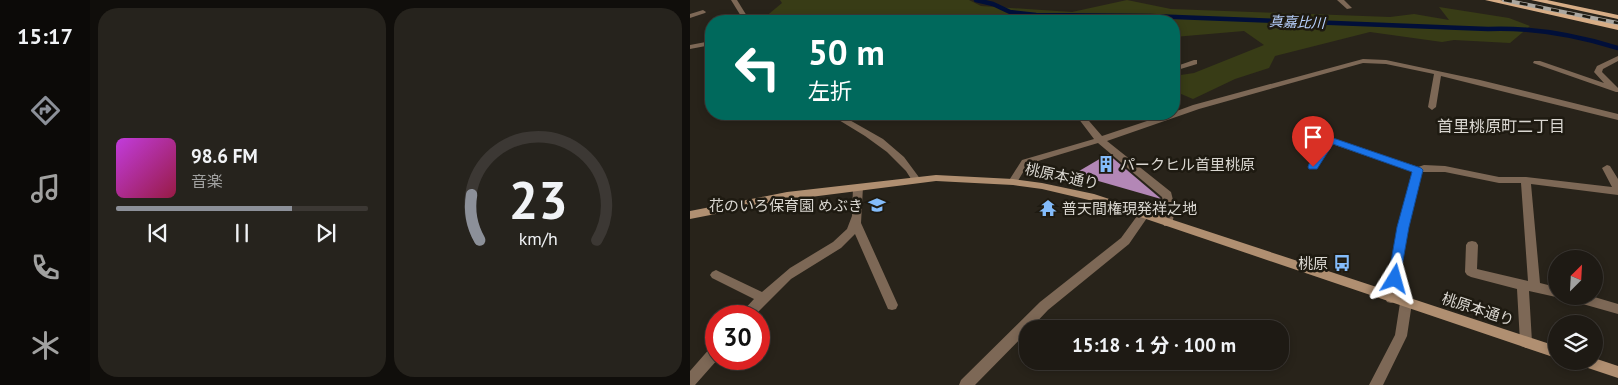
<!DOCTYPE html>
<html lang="ja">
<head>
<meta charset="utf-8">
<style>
	:root { --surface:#1e1a14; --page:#26231d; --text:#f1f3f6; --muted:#a1a1a0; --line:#3c3834; --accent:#8c9099 }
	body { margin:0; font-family:"PT Sans","Noto Sans JP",sans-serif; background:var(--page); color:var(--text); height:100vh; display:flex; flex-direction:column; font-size:19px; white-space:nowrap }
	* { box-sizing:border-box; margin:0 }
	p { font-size:16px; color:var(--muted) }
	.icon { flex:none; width:28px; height:28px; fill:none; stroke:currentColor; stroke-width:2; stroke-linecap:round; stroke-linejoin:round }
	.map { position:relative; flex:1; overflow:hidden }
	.panel { display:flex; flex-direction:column; gap:8px; padding:8px; background:#100e0b; width:600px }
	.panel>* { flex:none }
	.guide { position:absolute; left:15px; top:15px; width:475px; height:105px; border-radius:20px; box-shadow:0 2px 8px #0003,0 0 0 1px var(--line); background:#00695c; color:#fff; overflow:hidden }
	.needle { width:32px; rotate:24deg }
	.controls { position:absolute; left:858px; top:250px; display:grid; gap:10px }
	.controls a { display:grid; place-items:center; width:55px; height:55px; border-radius:50%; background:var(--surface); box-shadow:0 2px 8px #0003,0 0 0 1px var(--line); font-size:25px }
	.speed { position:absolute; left:15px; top:305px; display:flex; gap:10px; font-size:25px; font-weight:700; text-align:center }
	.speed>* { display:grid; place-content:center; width:65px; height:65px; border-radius:50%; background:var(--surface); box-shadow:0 2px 8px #0003,0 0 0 1px var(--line); line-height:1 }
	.speed .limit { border:8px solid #d22; background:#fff; color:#111 }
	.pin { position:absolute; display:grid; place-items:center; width:42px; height:42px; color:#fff; margin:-51px -21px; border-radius:50% 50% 50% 0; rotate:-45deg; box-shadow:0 0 5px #0007 }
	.pin .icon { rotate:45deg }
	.me { position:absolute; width:55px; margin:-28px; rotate:8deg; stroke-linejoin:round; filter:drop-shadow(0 0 4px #0008) }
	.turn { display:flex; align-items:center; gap:18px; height:105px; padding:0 20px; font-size:22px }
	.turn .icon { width:65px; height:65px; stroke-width:2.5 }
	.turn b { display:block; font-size:35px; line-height:42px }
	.panel .widget { flex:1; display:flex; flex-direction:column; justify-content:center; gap:8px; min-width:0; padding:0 18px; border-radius:20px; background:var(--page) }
	.panel .dial { align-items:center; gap:0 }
	.dial svg { height:130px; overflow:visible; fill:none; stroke:var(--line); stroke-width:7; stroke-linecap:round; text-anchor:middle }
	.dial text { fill:var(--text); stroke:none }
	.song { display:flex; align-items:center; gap:15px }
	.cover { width:60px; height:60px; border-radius:8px; background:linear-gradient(135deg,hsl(290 70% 55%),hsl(340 70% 35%)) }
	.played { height:5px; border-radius:2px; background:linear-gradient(90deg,var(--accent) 70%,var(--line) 70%) }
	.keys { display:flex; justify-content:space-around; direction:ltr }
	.panel .tiles { flex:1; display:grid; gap:8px; grid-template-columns:repeat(2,1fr) }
	.trip { position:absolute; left:329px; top:320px; width:270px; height:50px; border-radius:20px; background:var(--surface); box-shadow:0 2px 8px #0003,0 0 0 1px var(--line); font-weight:700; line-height:50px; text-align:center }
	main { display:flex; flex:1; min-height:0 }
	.tabs { display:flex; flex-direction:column; width:90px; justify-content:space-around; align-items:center; background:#0c0a08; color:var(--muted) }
	.tabs .icon { width:35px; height:35px }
	.tabs .on { color:var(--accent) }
	.tabs b { font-size:22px; color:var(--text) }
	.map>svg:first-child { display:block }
	.green { fill:#383c16 }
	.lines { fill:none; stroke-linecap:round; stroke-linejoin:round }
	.stream { stroke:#010f39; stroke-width:4.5 }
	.building { fill:#b387b6 }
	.street { fill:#7d6856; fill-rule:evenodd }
	.secondary { fill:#b08f71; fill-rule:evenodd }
	.primary { fill:#d7ad86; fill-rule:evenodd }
	.rail-casing { stroke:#aaa7a0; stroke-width:4 }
	.rail { stroke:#1e1a11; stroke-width:2.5; stroke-dasharray:8; stroke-linecap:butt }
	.route { fill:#1a73e8; stroke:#114b97 }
	.labels { text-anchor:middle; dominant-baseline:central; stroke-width:5; stroke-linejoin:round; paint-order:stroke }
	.far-water-label { font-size:14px; font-style:italic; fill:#b9d2ff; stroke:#1e1a11 }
	.poi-label { font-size:15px; fill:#dad7d1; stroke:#1e1a11; text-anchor:start }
	.street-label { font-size:15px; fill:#dad7d1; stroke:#1e1a11 }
	.neighbourhood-label { font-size:16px; fill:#dad7d1; stroke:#1e1a11 }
</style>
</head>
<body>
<main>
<nav class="tabs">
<b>15:17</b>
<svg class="icon on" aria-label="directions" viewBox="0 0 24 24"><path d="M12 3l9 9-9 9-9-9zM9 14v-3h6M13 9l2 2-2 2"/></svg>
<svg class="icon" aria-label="music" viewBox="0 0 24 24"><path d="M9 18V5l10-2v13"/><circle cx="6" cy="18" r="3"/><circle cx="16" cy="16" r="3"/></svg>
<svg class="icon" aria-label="phone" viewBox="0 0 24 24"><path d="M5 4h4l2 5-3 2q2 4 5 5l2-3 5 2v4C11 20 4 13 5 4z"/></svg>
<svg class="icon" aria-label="climate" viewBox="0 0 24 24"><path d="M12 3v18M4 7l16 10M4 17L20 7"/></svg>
</nav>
<section class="panel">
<div class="tiles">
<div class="widget">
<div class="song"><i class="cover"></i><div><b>98.6 FM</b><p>音楽</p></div></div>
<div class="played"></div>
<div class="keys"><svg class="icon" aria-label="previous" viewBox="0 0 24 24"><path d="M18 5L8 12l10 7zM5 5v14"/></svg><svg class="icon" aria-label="pause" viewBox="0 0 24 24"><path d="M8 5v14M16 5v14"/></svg><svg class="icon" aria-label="next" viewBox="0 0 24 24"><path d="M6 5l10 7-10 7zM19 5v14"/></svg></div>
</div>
<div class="widget dial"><svg viewBox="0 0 100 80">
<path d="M14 69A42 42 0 1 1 86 69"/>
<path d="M14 69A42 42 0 0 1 9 41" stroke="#8c9099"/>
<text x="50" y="56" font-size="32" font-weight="700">23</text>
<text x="50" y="72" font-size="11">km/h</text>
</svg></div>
</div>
</section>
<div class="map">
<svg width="928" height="385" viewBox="0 0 928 385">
	<rect width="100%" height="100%" fill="#28231a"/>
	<path class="green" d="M90,0H279L291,6L382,12L437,0L481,9L700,17L724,14L759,20L749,7L819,18L840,26L820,43L764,40L752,42L680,32L585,56L579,68L545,79L503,99L484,91V76L504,73L574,45L554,31L484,37V21H87L74,18L92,3Z"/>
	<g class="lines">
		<path class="stream" d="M286,0L303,4L320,12L346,15L460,16L798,29C843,27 885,35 928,48"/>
	</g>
	<path class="building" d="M418,154L470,198L471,199L384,174Z"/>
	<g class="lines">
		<g class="street">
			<path d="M41,0H47L60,21H54Z"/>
			<path d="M647,0H654L662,8L657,9Z"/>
			<path d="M13,10L16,12L15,13L0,18V14Z"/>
			<path d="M21,41V45L0,49V45Z"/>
			<path d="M928,56V61L913,69L912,72L928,88V92H926L843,63L844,61H850L914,83L904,72L907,66Z"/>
			<path d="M673,59L696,60L790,80L928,114V120L751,76L746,107L742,110L738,107L744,74L696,64L673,63L509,109L417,141L481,192L485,208L482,226H474L473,223L475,208L472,197L408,143L338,164L326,184L323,185L318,182L332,160L404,139L385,114H393L412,136L478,114H484V112L503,105Z"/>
			<path d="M504,60H507V64L484,71V67Z"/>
			<path d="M139,114H149L193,139L214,157L231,180L229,182H223L216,171L197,152L175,136Z"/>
			<path d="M640,137L728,167L734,165L755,166L809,177H836L922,187L912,168L917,165L920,166L928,179V195L841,184L850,283L866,287V296H868L866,297L839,291L842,342L841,346L836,348L831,346L830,342L827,289L781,277L777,275L775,272L776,245L778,242L782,241L786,242L788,245L787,269L838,281L831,183H809L755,172H732L718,227L707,298L705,302L701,303L697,302L695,298L708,227L723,172L642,144L626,169H620L618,167L620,165L637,138Z"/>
			<path d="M168,184L173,187L171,223L208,305L206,309L202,310L198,309L165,234L151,248L101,279L64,316H50L52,312L64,299L22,278L20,275L22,272L26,270L30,272L72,292L100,268L143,242L157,229L162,216L163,187Z"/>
			<path d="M454,211L458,212L459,215L439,244L358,310L340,329H338V331L285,385H269L271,380L350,302L431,238L450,212Z"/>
			<path d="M876,296H901L928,304V314L882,301L878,300Z"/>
			<path d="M716,298L720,299L722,303L717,336L693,385H679L705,335L710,303L712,299Z"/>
			<path d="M26,345V359H28L5,385H0V371L21,347Z"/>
		</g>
		<g class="secondary">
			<path d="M246,175L323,179L352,183L404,194L866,346V358L403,201L352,189L323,185L246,181L97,200L0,219V211L97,192Z"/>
			<path d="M904,358L928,366V378L889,365L887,361H904Z"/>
		</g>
		<g class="primary">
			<path d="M795,0H810L928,24V30Z"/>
			<path d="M841,0H857L928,15V19Z"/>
		</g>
		<g class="rail-casing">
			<path id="rail" d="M814,0L928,23"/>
		</g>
		<use href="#rail" class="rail"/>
	</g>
	<path class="route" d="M640,137L731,168L733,170L719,227L709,283L705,284L700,283L698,279L707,227L722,172L643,144L627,169H619L618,167L619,164L637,138Z"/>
	<defs>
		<g id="building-bare" transform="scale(1.35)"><path d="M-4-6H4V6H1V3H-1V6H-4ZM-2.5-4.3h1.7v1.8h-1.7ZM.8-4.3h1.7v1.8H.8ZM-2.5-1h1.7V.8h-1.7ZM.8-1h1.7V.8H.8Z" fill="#84bcfb" stroke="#1e1a11" stroke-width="2.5" paint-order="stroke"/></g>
		<g id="school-bare" transform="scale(1.35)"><path d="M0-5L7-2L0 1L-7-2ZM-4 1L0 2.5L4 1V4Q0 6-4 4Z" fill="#84bcfb" stroke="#1e1a11" stroke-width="2.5" paint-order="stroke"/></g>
		<g id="temple-bare" transform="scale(1.35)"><path d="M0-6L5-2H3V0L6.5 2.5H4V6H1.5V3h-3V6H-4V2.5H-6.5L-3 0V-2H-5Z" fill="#84bcfb" stroke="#1e1a11" stroke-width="2.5" paint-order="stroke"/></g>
		<g id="bus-bare" transform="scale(1.35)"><path d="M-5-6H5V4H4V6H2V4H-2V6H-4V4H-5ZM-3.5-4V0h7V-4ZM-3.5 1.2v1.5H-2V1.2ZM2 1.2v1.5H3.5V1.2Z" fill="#84bcfb" stroke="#1e1a11" stroke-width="2.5" paint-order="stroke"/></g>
	</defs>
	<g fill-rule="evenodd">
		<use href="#building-bare" x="416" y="164"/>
		<use href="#school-bare" x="187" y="205"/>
		<use href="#temple-bare" x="358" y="208"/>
		<use href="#bus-bare" x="652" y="263"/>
	</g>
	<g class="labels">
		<g class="far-water-label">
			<text transform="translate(607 22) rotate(2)">真嘉比川</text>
		</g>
		<g class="poi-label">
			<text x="430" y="164">パークヒル首里桃原</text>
			<text x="173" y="205" text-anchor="end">花のいろ保育園 めぶき</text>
			<text x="372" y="208">普天間権現発祥之地</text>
			<text x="638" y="263" text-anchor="end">桃原</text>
		</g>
		<g class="street-label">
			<text transform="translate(372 176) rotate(12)">桃原本通り</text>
			<text transform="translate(788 309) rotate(18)">桃原本通り</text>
		</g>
		<g class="neighbourhood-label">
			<text x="811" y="126">首里桃原町二丁目</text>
		</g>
	</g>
</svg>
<div class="controls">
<a><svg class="needle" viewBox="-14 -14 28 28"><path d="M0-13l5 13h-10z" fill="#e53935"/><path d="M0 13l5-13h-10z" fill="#a1a1a0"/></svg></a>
<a><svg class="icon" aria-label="layers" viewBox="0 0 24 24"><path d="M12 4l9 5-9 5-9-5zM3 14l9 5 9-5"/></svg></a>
</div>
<div class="speed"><div class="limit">30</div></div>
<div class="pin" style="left:623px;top:167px;background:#d93025"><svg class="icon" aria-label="arrive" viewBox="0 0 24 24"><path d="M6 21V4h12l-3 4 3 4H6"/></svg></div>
<svg class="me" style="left:705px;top:279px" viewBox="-20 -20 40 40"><path d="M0-17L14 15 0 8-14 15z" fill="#1a73e8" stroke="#fff" stroke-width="4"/></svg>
<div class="trip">15:18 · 1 分 · 100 m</div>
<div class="guide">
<div class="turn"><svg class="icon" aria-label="left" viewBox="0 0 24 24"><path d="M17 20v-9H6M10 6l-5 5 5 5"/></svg><div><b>50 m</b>左折</div></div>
</div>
</div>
</main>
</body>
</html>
